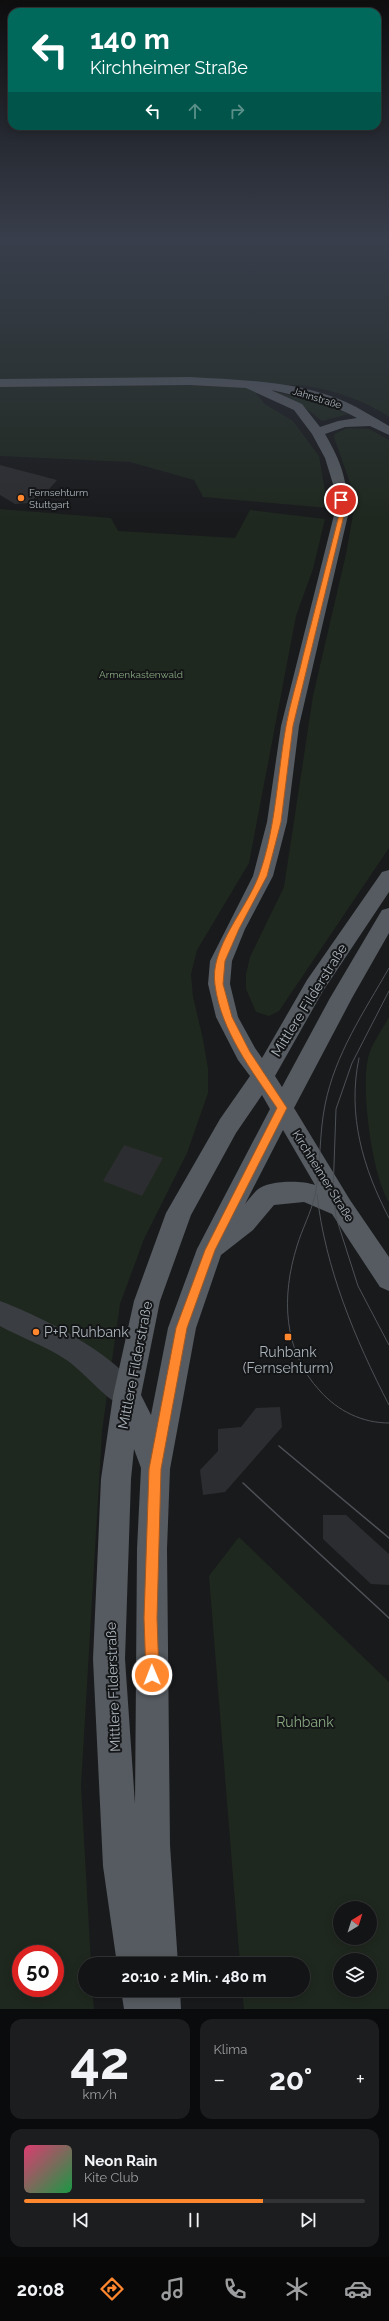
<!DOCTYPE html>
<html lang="de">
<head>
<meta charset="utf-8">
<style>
	:root { --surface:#131415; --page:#1c1d1e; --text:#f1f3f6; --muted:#9d9ea0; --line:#323334; --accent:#ff872e }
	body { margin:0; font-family:Raleway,sans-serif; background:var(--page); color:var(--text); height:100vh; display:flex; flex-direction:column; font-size:15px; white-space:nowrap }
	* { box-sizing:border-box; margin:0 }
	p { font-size:13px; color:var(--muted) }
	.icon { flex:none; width:22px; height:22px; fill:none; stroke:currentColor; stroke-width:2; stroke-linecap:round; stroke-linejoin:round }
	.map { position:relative; height:2009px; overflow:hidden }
	.details { display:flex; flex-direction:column; gap:10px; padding:10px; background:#0a0b0c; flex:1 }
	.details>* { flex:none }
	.hud { position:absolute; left:8px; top:8px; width:373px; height:122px; border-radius:12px; box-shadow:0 2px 10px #0003,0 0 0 1px var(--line); background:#00695c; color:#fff; overflow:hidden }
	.needle { width:26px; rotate:38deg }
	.buttons { position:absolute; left:333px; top:1901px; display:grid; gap:8px }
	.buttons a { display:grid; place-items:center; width:44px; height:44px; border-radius:50%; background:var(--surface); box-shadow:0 2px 10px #0003,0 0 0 1px var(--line); font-size:20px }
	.speed { position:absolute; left:12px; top:1945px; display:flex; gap:8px; font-size:20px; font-weight:700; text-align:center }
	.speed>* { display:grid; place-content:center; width:52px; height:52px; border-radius:50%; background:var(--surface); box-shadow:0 2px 10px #0003,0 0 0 1px var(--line); line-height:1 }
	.speed .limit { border:6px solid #d22; background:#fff; color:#111 }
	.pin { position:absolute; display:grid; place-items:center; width:34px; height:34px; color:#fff; margin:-17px; border:2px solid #fff; border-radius:50%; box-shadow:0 1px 4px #0007 }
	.me { position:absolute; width:44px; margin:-22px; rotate:359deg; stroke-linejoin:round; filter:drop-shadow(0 0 3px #0008) }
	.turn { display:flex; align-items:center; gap:14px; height:84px; padding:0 16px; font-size:18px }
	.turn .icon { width:52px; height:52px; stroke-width:2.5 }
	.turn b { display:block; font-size:28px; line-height:34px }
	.lanes { display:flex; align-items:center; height:38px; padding:0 16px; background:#0003; justify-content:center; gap:20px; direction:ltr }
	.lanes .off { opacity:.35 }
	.big { font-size:30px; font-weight:700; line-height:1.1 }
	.details .tile { flex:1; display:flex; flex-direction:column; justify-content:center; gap:6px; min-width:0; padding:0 14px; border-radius:12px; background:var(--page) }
	.details .dial { align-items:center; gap:0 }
	.dial b { font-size:52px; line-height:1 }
	.song { display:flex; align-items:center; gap:12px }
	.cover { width:48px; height:48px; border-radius:6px; background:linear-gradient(135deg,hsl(340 70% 55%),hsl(140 70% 35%)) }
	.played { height:4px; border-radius:2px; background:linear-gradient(90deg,var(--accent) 70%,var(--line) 70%) }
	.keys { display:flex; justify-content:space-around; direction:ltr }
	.heat { display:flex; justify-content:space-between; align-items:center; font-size:22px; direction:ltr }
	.details .tiles { flex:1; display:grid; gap:10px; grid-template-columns:1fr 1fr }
	.tile:last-child { grid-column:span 2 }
	.trip { position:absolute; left:78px; top:1957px; width:232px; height:40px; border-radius:20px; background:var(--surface); box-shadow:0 2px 10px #0003,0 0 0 1px var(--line); font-weight:700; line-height:40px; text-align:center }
	.tabs { display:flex; height:64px; justify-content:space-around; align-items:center; background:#080808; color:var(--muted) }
	.tabs .icon { width:28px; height:28px }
	.tabs .active { color:var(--accent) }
	.tabs b { font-size:18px; color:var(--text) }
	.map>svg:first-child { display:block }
	.green { fill:#1f281f; fill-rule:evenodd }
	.building { fill:#2c2d30 }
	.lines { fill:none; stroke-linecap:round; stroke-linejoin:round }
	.minor { fill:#3a3d41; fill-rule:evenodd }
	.major { fill:#565b61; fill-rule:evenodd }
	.tram-far1 { stroke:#4d5156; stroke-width:1 }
	.tram { stroke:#4d5156; stroke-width:1.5 }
	.route { fill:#ff872e; stroke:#a6581e }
	.poi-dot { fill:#ff872e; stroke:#141517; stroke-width:1.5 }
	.labels { text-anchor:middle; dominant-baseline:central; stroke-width:4; stroke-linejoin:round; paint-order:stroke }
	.far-street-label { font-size:10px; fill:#abb4bc; stroke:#141517 }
	.far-poi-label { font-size:10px; fill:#abb4bc; stroke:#141517; text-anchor:start }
	.far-park-label { font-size:10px; fill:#88a981; stroke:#141517 }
	.street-label { font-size:12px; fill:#abb4bc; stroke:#141517 }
	.near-street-label { font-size:14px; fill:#abb4bc; stroke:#141517 }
	.near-poi-label { font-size:14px; fill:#abb4bc; stroke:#141517; text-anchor:start }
	.near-park-label { font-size:14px; fill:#88a981; stroke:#141517 }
</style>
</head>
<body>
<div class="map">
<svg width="389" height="2009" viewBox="0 0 389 2009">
	<rect width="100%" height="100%" fill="#191a1c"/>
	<g class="green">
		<path d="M0,241H389V417C366,401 333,390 306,386C289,383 268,387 251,387L265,404L293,421L319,456L328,508L203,497L194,480L130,462L0,456Z"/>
		<path d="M272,391L310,400L349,414L322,421L304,407Z"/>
		<path d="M347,428L369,429L389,440V848L279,1011L269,1016L256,1012L246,989V974L250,957L284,887L313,696L346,554L354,509L355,497L334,437L335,434Z"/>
		<path d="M0,509L111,518L118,531L235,538L250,510L325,519L313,569L296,616L249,863L197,950L191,974L193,997L203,1039L208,1069V1093L187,1153L144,1239L120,1304L102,1431L81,1786L91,1964H85V1990H92L94,2009H0ZM21,1954H55V1988H21Z"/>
		<path d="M389,1017V1202C372,1175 361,1090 368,1058C371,1045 382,1030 389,1017Z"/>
		<path d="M239,1537L389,1682V2009H244L242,1990H303V1964H240L209,1576ZM340,1908H370V1938H340ZM340,1960H370V1990H340Z"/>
	</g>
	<g class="building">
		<path d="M0,465L57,480L44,495H38L28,503L15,504L0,495Z"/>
		<path d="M124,1145L163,1158L142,1196L103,1181Z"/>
		<path d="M280,1407L282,1427L225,1492L203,1495L200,1470L218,1451V1429L241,1427L256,1408Z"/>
		<path d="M323,1515H346L389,1554V1585L371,1584L323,1539Z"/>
	</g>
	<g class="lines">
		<path class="minor" d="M0,1301C40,1316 124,1357 141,1396L137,1405L127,1409C107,1401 87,1375 68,1361C48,1347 22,1338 0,1326Z"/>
		<g class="major">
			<path d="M190,377C242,380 297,381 346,402C361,409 375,418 389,426V435L370,426L345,427L325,434C343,465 347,480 348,515L299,726L287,822L273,876L245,929L232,961L230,984L238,1017L255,1048L262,1058L307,980L382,872L389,870V892L323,991L275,1076L282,1087L330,998L379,915L382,910L389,908V933L352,998L294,1108L350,1200L389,1257V1291L380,1287L332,1214L304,1202L274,1205L253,1230L221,1255L196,1328L170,1469L167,1549L170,1845L178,1964H117L103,1866L93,1659L101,1479L113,1396L134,1301L166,1213L220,1119L250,1076L238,1060L216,1017L208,984L210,961L253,876L267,822L281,726L334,515L333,484L325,458L312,434L294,410L246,388L190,385L0,387V379ZM271,390C302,397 330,403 357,418L338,421L320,427L302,404ZM262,1095L270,1109L197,1249L168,1328L151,1415L141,1395L160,1301L191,1215L236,1133ZM283,1130L315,1185C302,1180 268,1180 257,1190C253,1194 249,1199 245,1204ZM134,1449L141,1468L137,1549L135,1804L125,1659L131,1479Z"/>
			<path d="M121,1990H180L181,2009H124Z"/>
		</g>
		<g class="tram-far1">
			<path d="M389,968C364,1012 335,1054 325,1105C319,1134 321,1165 315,1195C311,1213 302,1229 297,1246C281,1297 283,1351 320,1391C338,1411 362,1423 389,1423"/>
			<path d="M389,991L352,1063L336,1109L333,1193L336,1217L358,1286L389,1345"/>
			<path d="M359,1058C347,1115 363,1168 389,1218"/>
			<path d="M317,1194C325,1268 355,1339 389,1405"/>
			<path d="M279,1446L280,1447"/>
		</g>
		<g class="tram">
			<path d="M279,1446L389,1538"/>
			<path d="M243,1483L389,1618"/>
		</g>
	</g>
	<linearGradient id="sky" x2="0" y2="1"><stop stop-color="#0e0e0f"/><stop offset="0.46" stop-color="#383e4b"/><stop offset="1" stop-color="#383e4b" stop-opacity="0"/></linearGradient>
	<rect width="389" height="522" fill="url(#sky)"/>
	<path class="route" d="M339,498L344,500V515L293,726L281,822L267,876L239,929L225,961L223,984L232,1017L250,1052L287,1108L215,1250L187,1328L161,1469L157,1618L159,1675L157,1680L152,1682L148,1680L146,1675L144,1618L149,1469L176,1328L205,1250L277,1108C252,1071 221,1031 215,985C209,948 247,909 259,875C276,828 277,776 286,726C290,703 298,679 303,656C315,609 327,562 339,515Z"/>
	<g class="poi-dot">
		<circle cx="21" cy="498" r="4"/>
		<circle cx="36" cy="1332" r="4"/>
		<rect x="284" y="1333" width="8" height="8" rx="2"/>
	</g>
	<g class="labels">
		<g class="far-street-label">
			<text transform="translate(317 398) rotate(17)">Jahnstraße</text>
		</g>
		<g class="far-poi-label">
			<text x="29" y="492">Fernsehturm<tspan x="29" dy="12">Stuttgart</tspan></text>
		</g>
		<g class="far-park-label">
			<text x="141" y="674">Armenkastenwald</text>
		</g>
		<g class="street-label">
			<text transform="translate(323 1176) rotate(58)">Kirchheimer Straße</text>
		</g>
		<g class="near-street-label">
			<text transform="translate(309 1000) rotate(-58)">Mittlere Filderstraße</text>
			<text transform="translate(135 1365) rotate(-79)">Mittlere Filderstraße</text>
			<text transform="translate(113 1687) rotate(-92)">Mittlere Filderstraße</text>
		</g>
		<g class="near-poi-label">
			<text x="44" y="1332">P+R Ruhbank</text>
			<text x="288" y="1352" text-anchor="middle">Ruhbank<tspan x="288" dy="16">(Fernsehturm)</tspan></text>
		</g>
		<g class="near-park-label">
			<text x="305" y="1722">Ruhbank</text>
		</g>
	</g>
</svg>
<div class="buttons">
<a><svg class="needle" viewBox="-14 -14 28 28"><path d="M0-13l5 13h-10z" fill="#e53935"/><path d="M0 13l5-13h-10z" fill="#9d9ea0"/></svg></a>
<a><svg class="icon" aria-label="layers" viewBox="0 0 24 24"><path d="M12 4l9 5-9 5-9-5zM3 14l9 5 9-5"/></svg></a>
</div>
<div class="speed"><div class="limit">50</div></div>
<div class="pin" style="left:341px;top:500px;background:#d93025"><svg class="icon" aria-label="arrive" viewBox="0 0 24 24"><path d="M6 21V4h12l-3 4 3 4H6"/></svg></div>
<svg class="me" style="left:152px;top:1675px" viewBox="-20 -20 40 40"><circle r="17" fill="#ff872e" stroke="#fff" stroke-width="3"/><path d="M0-11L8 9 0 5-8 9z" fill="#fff"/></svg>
<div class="trip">20:10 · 2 Min. · 480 m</div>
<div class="hud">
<div class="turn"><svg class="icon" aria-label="left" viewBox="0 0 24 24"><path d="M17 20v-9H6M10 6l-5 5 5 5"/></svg><div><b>140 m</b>Kirchheimer Straße</div></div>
<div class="lanes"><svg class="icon" aria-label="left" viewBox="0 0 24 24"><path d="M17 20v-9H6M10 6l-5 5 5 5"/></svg><svg class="icon off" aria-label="ahead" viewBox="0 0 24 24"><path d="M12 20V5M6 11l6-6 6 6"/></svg><svg class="icon off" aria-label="right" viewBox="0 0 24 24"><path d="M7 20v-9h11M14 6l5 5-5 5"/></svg></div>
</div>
</div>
<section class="details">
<div class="tiles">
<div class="tile dial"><b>42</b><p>km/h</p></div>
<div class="tile"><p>Klima</p>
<div class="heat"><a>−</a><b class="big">20°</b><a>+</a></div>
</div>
<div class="tile">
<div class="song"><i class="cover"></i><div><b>Neon Rain</b><p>Kite Club</p></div></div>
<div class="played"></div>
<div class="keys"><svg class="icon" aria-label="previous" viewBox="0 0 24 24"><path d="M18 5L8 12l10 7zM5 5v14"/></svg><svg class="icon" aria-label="pause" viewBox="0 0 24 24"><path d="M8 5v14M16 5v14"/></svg><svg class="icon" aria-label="next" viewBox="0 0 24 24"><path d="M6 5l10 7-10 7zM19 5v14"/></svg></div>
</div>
</div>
</section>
<nav class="tabs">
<b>20:08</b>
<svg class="icon active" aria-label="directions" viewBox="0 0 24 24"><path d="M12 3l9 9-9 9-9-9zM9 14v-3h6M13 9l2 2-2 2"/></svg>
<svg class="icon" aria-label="music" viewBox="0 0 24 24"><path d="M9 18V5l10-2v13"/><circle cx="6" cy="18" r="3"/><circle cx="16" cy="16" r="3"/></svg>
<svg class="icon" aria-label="phone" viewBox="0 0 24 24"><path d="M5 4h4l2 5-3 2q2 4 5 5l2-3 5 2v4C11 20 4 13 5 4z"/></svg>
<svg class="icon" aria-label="climate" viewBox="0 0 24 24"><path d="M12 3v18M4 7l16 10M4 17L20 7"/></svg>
<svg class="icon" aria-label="car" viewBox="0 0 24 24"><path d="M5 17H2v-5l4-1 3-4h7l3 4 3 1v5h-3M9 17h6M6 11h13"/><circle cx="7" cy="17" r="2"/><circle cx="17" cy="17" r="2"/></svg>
</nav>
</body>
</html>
